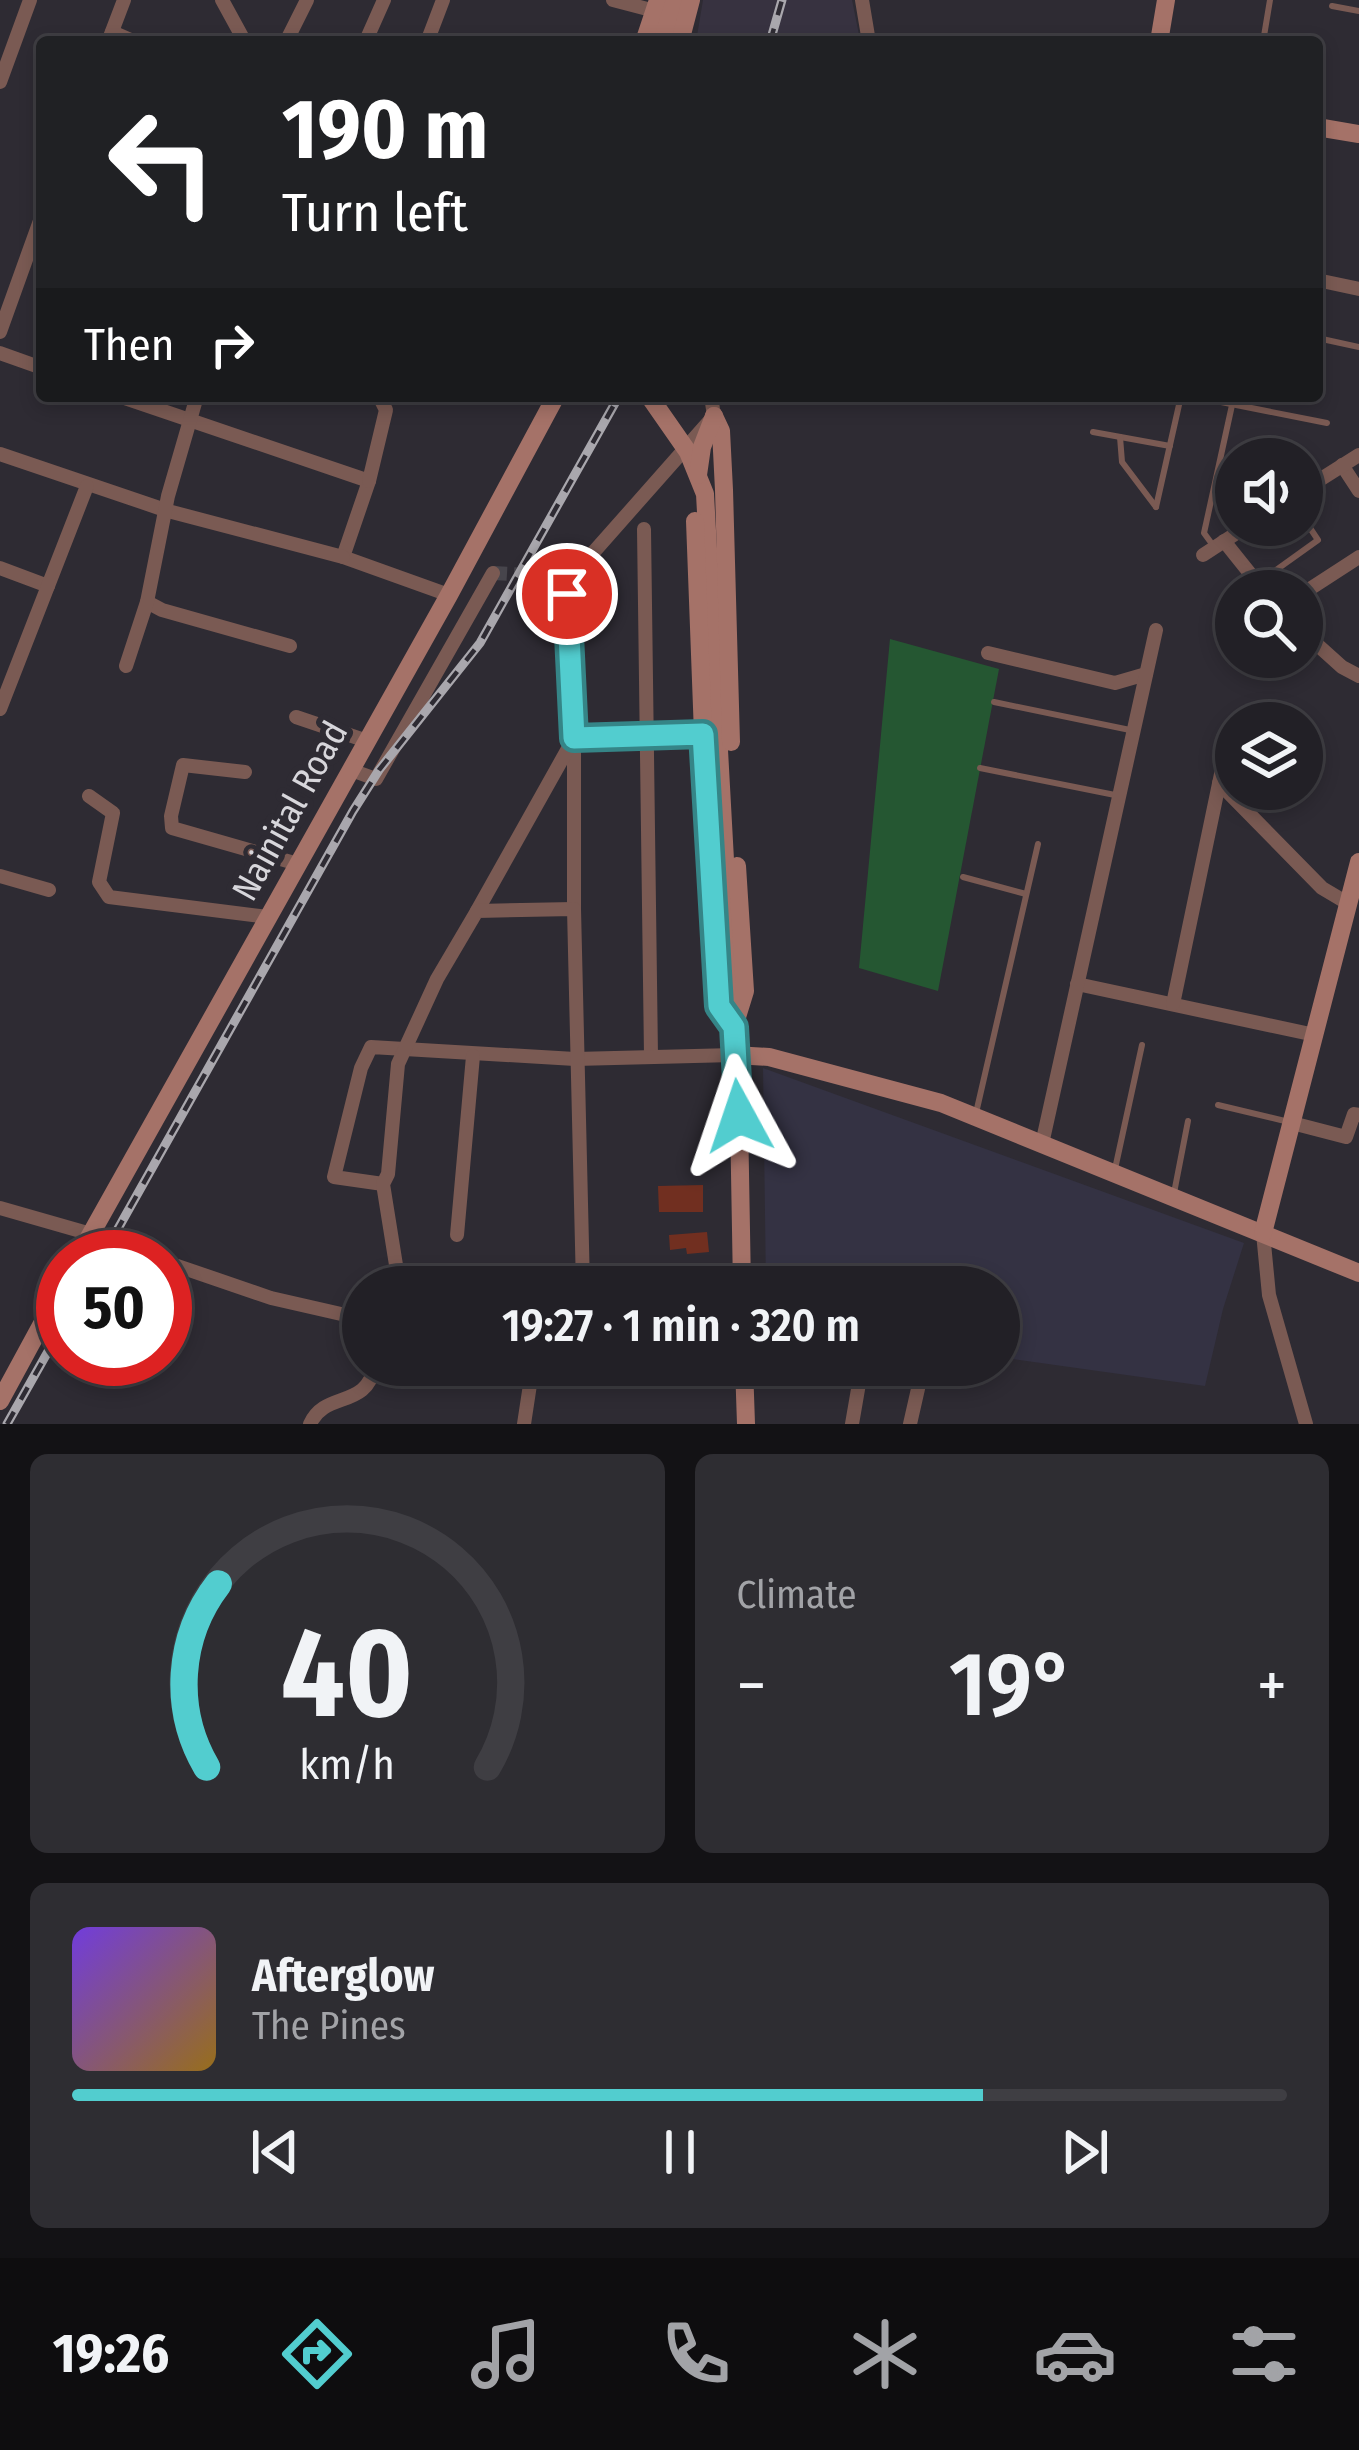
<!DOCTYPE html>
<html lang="en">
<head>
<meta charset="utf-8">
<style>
	:root { --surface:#222026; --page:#2e2d32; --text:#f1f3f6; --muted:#a2a3a7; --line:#3f3e43; --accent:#52cdcf }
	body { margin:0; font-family:"Fira Sans Condensed",sans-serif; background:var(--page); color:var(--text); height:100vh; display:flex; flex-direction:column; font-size:45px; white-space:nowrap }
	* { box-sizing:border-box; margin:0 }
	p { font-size:39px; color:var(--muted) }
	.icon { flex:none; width:66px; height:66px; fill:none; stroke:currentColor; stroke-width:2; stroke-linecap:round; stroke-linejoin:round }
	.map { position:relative; height:1424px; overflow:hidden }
	.details { display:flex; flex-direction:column; gap:30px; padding:30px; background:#131215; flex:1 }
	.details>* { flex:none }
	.banner { position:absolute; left:36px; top:36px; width:1287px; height:366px; border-radius:12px; box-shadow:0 6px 18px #0003,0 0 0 3px var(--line); background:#202124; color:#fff; overflow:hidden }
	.tools { position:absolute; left:1215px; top:438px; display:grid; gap:24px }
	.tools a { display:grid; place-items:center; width:108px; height:108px; border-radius:50%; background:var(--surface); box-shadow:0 6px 18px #0003,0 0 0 3px var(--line); font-size:60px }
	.speed { position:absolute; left:36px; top:1230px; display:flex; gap:24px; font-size:60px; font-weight:700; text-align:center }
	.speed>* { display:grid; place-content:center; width:156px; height:156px; border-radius:50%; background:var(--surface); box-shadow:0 6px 18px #0003,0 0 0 3px var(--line); line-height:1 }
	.speed .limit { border:18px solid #d22; background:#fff; color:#111 }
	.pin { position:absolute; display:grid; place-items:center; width:102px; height:102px; color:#fff; margin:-51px; border:6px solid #fff; border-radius:50%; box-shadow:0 3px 12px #0007 }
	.me { position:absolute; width:132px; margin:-66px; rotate:355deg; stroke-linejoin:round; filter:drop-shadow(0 0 9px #0008) }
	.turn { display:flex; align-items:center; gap:42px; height:252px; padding:0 48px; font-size:54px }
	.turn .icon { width:156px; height:156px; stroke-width:2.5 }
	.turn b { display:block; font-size:84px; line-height:102px }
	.then { display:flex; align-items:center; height:114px; padding:0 48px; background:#0003; gap:24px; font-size:45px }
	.big { font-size:90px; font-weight:600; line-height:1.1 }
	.details .card { flex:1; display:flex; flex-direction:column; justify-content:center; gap:18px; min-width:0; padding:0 42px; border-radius:18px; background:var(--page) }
	.details .dial { align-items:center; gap:0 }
	.dial svg { height:312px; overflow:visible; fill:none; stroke:var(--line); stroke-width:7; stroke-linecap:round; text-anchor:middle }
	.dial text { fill:var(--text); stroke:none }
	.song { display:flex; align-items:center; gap:36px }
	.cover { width:144px; height:144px; border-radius:18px; background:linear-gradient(135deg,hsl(260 70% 55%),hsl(40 70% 35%)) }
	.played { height:12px; border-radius:6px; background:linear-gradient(90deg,var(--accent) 75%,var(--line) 75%) }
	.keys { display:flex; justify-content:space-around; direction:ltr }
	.heat { display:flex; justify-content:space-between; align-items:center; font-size:66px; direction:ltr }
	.details .tiles { flex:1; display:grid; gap:30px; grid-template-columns:1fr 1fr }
	.card:last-child { grid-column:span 2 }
	.trip { position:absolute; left:342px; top:1266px; width:678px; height:120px; border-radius:60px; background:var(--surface); box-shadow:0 6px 18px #0003,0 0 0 3px var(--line); font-weight:600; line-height:120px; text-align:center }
	.tabs { display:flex; height:192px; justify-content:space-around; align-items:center; background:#0e0d0f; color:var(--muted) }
	.tabs .icon { width:84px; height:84px }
	.tabs .selected { color:var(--accent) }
	.tabs b { font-size:54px; color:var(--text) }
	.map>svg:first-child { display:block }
	.built { fill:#373240 }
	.education { fill:#343243 }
	.green { fill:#255732 }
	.building { fill:#712f20 }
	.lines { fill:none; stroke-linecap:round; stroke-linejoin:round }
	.street-tunnel { stroke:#47454c; stroke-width:14; stroke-dasharray:14 7; stroke-linecap:butt }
	.lane { stroke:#7a5a53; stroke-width:6 }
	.street { stroke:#7a5a53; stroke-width:14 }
	.secondary { stroke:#a57268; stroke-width:18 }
	.rail-casing { stroke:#a9a7ad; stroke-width:9 }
	.rail { stroke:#2e2b33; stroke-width:4.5; stroke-dasharray:14; stroke-linecap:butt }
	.route-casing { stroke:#358587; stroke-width:30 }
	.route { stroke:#52cdcf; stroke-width:21 }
	.labels { text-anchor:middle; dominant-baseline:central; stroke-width:12; stroke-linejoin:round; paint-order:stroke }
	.street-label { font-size:36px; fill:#d7d6db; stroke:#2e2b33 }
</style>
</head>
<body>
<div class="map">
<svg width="1359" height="1424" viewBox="0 0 1359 1424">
	<rect width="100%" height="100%" fill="#2e2b33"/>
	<path class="built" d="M703,0H852L860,40L696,42Z"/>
	<path class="education" d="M763,1068L1244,1243L1223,1309L1205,1386L999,1357V1287H766Z"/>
	<path class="green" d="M890,639L999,669L938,991L859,968Z"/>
	<g class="building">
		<path d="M703,1185V1212H659L658,1186Z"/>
		<path d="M707,1232L709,1252L687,1254L686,1248L670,1250L669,1235Z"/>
	</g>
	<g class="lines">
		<path class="street-tunnel" d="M493,573L546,576"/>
		<g class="lane">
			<path d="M1332,6L1359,11"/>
			<path d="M1263,42L1270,0"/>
			<path d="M1317,364L1322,339L1359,347"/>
			<path d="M1191,396L1327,423"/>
			<path d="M1093,432L1170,446"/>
			<path d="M1120,437L1122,462L1156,507"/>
			<path d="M1156,507L1181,396"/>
			<path d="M1212,544L1204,533L1234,396"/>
			<path d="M1258,583L1318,540L1302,516"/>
			<path d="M994,702L1130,730"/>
			<path d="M980,768L1115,795"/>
			<path d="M963,877L1026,894"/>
			<path d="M1218,1105L1289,1122"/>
			<path d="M976,1113L1038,844"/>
			<path d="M1115,1169L1142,1045"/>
			<path d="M1174,1193L1188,1121"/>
		</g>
		<g class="street">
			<path d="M222,0L245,42"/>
			<path d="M613,0L655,11"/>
			<path d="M862,0L869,42"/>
			<path d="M112,32L135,42"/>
			<path d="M368,36L384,0"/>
			<path d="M108,42L124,0"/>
			<path d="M286,42L307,0"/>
			<path d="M427,42L443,0"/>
			<path d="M0,82L30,0"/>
			<path d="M1317,280L1359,289"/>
			<path d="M0,332L42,215"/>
			<path d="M0,353L42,368"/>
			<path d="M119,396L369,481L343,557L449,595"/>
			<path d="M0,454L168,511L343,557"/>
			<path d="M1342,465L1359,491"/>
			<path d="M369,481L386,410L379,396"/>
			<path d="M1302,491L1359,455"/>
			<path d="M644,529L651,1056"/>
			<path d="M1224,541L1264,591"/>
			<path d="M1203,555L1249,525"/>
			<path d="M0,568L48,586"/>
			<path d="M546,576L584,563L714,416L711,396"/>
			<path d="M567,594L574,738L703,734"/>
			<path d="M1302,594L1359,557"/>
			<path d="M147,602L162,610L290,646"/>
			<path d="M1302,631L1342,667L1359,676"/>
			<path d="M988,653L1115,683L1146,674"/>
			<path d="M126,666L147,602L168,496L197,396"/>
			<path d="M0,709L87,486"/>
			<path d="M296,717L367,741"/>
			<path d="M351,770L376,779L493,573"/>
			<path d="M245,772L183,765L171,816L172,828L298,864"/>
			<path d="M1219,783L1322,888L1349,904"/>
			<path d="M89,796L113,813L99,882L109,897L268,917"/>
			<path d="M0,876L49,890"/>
			<path d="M574,909V743"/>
			<path d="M477,911L574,738"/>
			<path d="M1077,984L1315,1035"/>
			<path d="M1173,1004L1230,731"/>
			<path d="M1292,1123L1346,1137L1354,1114L1359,1115"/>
			<path d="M1042,1144L1156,630"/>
			<path d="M383,1184L334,1177L361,1068L371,1047L575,1059L734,1055"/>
			<path d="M0,1208L91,1234"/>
			<path d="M1263,1233L1269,1295L1306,1424"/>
			<path d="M457,1235L473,1056"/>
			<path d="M166,1262L271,1298L363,1319"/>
			<path d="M391,1287L396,1265L383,1184L388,1174L398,1064L437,979L477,911L574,909L583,1287"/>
			<path d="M632,1365L744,1383"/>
			<path d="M310,1424C325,1390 367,1410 375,1365"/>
			<path d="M524,1424L533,1365"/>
			<path d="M852,1424L861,1372L920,1380L910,1424"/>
		</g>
		<g class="secondary">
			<path d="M644,42L658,0"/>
			<path d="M662,42L675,0"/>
			<path d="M680,42L691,0"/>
			<path d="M1159,42L1166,0"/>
			<path d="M1317,127L1359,134"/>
			<path d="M649,396L688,452L705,494L739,1116L742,1287"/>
			<path d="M714,416L721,431L724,490L731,742"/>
			<path d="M698,475L702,447L714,416"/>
			<path d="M695,521L703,734L719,1006L731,1023"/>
			<path d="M737,1017L745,991L737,866"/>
			<path d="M734,1055L769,1057L941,1103L1359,1273"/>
			<path d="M1263,1233L1359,862"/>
			<path d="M78,1257L449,595L556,396"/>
			<path d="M744,1365L746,1424"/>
			<path d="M0,1401L63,1285"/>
		</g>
		<g class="rail-casing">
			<g id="rail">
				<path d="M770,42L782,0"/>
				<path d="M102,1257L353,811L379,770L480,643L619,396"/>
				<path d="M7,1424L63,1325"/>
			</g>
		</g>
		<use href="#rail" class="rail"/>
	</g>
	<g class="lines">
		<g class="route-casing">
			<path id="route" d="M567,594L574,738L703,734L719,1006L734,1027L739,1116"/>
		</g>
		<use href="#route" class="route"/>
	</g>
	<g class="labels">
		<g class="street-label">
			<text transform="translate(290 811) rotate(-61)">Nainital Road</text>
		</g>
	</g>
</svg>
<div class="tools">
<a><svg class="icon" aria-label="sound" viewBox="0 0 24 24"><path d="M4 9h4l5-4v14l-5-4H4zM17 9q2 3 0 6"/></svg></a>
<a><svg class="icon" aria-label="search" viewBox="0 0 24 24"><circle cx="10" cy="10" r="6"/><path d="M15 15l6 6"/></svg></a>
<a><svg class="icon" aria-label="layers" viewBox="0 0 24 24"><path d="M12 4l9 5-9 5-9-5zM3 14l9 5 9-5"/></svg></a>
</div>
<div class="speed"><div class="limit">50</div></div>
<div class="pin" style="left:567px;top:594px;background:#d93025"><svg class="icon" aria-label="arrive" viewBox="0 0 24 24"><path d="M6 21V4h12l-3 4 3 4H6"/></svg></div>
<svg class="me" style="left:739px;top:1116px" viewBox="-20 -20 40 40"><path d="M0-17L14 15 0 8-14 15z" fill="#52cdcf" stroke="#fff" stroke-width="4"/></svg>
<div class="trip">19:27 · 1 min · 320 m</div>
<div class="banner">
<div class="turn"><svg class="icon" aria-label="left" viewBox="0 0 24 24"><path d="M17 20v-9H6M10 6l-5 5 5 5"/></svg><div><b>190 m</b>Turn left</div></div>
<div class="then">Then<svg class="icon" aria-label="right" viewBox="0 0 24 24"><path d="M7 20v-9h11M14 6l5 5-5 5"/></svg></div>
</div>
</div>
<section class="details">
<div class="tiles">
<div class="card dial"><svg viewBox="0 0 100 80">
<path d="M14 69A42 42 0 1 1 86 69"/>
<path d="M14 69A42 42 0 0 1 17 22" stroke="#52cdcf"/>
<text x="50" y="56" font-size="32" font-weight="700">40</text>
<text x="50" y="72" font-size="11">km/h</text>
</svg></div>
<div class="card"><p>Climate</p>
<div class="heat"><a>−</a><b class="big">19°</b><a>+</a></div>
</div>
<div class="card">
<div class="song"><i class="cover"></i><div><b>Afterglow</b><p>The Pines</p></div></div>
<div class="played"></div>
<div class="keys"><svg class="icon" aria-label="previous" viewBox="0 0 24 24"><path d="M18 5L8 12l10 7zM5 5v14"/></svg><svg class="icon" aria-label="pause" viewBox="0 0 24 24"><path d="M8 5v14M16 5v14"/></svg><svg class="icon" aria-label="next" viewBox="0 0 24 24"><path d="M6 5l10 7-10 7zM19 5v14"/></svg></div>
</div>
</div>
</section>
<nav class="tabs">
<b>19:26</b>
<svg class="icon selected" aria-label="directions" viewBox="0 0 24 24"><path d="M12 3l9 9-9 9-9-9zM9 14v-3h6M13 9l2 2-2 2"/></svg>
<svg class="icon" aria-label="music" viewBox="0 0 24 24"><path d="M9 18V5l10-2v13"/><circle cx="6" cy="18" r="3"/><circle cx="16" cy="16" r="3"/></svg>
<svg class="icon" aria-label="phone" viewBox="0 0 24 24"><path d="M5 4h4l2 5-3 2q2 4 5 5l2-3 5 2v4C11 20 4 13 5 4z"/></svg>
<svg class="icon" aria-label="climate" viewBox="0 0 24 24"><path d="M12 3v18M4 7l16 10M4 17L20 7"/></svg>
<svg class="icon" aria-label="car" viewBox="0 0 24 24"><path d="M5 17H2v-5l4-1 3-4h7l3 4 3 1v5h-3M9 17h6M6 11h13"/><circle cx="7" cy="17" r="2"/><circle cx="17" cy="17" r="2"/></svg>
<svg class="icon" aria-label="filters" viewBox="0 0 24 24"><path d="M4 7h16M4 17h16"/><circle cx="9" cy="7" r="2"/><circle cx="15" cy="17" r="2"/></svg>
</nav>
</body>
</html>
